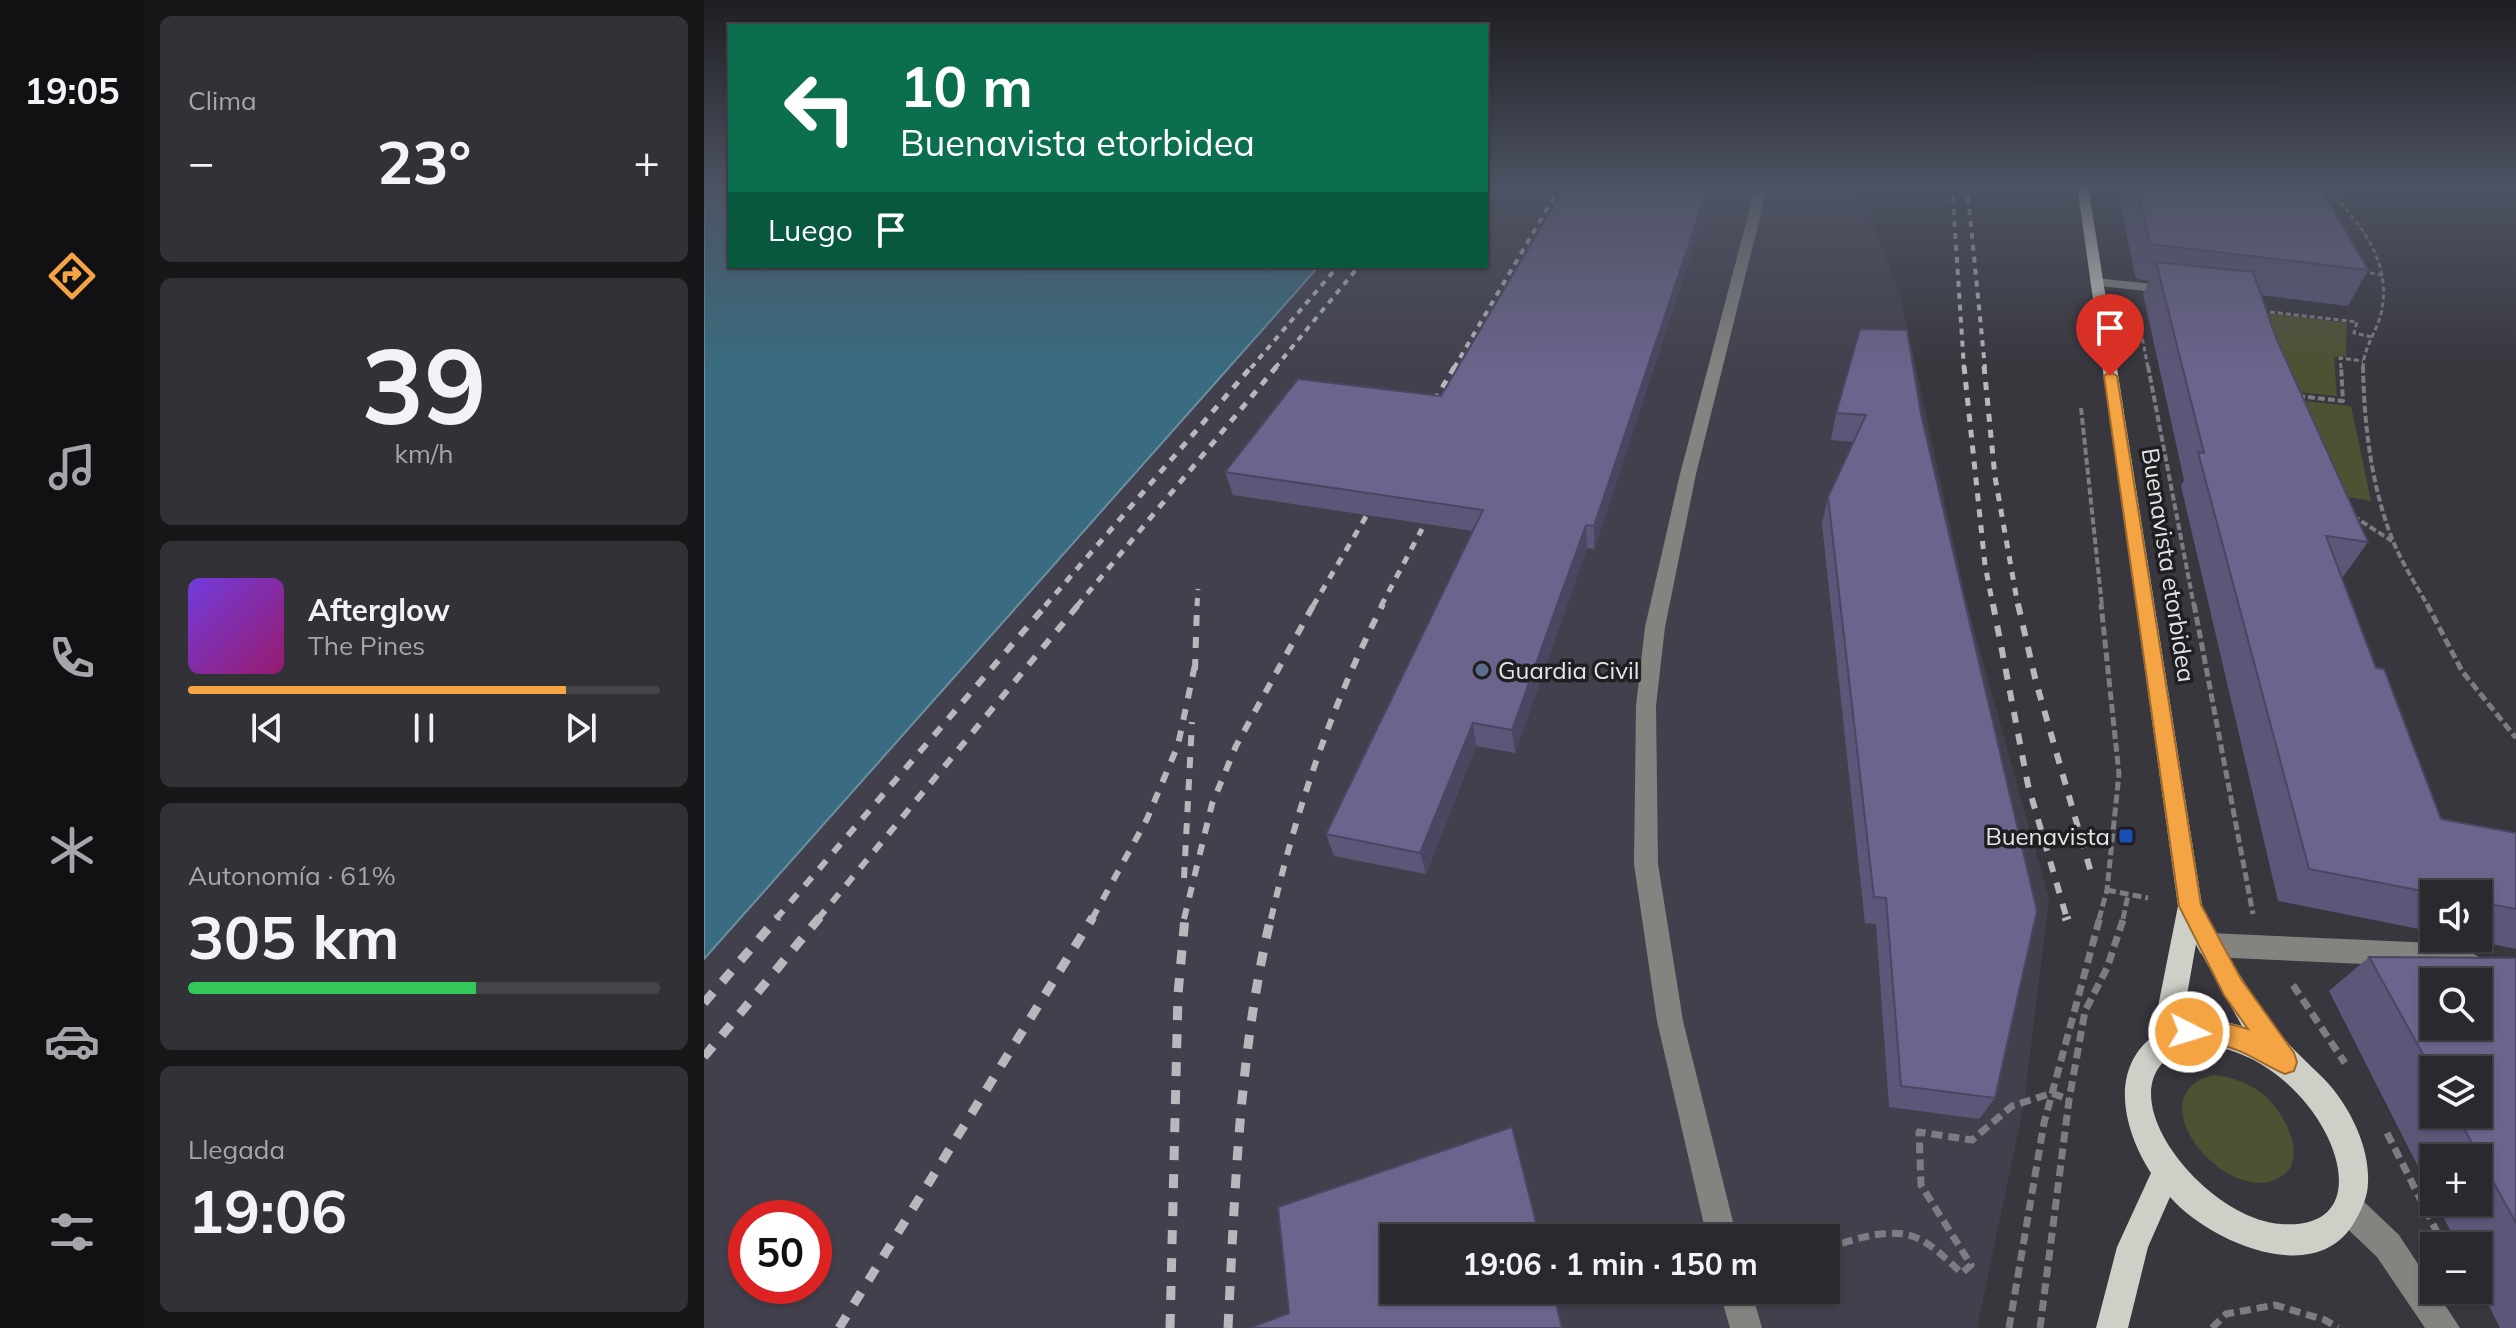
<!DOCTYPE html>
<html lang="es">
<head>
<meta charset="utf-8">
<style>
	:root { --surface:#2a292e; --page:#323136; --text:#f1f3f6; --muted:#a5a6aa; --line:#46454a; --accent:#f4a443 }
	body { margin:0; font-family:Mulish,sans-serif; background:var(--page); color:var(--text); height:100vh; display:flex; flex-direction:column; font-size:30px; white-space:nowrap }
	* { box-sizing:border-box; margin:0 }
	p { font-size:26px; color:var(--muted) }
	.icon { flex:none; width:44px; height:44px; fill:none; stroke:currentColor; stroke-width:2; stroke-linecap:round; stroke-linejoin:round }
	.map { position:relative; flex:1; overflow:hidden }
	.drawer { display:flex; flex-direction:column; gap:16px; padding:16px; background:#171719; width:560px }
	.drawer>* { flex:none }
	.hud { position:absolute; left:24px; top:24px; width:760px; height:244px; border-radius:0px; box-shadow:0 2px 6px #0004,0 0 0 2px var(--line); background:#0b6e4f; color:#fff; overflow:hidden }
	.tools { position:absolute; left:1716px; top:880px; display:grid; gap:16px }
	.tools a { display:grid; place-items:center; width:72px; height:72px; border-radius:0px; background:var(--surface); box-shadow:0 2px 6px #0004,0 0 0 2px var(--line); font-size:40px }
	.speed { position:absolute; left:24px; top:1200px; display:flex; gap:16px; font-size:40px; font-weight:700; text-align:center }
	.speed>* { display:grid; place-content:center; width:104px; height:104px; border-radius:50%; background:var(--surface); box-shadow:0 2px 6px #0004,0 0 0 2px var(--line); line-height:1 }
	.speed .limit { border:12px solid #d22; background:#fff; color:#111 }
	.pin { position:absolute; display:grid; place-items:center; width:68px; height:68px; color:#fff; margin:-82px -34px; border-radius:50% 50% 50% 0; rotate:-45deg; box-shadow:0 0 8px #0007 }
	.pin .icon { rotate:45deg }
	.me { position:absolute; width:88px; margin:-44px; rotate:95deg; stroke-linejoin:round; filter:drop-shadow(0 0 6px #0008) }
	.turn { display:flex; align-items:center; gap:28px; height:168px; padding:0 40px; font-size:36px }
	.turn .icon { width:104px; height:104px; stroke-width:2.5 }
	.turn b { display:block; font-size:56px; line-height:68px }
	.then { display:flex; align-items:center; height:76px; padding:0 40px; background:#0003; gap:16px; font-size:30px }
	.big { font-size:60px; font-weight:700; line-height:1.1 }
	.drawer .card { flex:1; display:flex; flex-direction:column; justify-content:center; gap:12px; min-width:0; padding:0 28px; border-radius:12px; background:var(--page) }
	.drawer .dial { align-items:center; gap:0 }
	.dial b { font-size:104px; line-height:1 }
	.song { display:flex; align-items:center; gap:24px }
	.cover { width:96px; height:96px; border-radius:12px; background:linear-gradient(135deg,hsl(260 70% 55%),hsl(320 70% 35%)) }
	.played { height:8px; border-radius:4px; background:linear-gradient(90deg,var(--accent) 80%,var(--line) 80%) }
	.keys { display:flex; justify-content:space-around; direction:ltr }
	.heat { display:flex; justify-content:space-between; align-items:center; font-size:44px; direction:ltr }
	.charge { height:12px; border-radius:6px; background:linear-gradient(90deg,#34c759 61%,var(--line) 0) }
	.trip { position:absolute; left:676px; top:1224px; width:460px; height:80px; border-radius:0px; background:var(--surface); box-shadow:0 2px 6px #0004,0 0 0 2px var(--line); font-weight:700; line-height:80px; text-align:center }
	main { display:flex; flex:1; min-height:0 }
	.menu { display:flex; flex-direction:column; width:144px; justify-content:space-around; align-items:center; background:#111012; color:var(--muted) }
	.menu .icon { width:56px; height:56px }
	.menu .on { color:var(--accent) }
	.menu b { font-size:36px; color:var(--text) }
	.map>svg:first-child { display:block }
	.built { fill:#42404d; fill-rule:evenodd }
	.green { fill:#4d5232 }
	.water { fill:#396c80; stroke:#6d90a0; stroke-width:2 }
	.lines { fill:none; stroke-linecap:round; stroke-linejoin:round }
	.path-far3 { stroke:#7d7c82; stroke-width:3; stroke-dasharray:5 3; stroke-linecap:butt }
	.path-far2 { stroke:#7d7c82; stroke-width:4; stroke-dasharray:7 3; stroke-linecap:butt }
	.path-far1 { stroke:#7d7c82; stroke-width:5; stroke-dasharray:9 4; stroke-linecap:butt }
	.path { stroke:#7d7c82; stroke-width:7; stroke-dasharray:11 6; stroke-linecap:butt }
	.minor { fill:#838480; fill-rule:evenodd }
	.major { fill:#cecfc7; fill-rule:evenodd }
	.rail-far3 { stroke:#b8b7bc; stroke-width:4; stroke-dasharray:6 6; stroke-linecap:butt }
	.rail-far2 { stroke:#b8b7bc; stroke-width:5; stroke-dasharray:8 8; stroke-linecap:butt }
	.rail-far1 { stroke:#b8b7bc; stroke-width:6; stroke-dasharray:11 11; stroke-linecap:butt }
	.rail { stroke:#b8b7bc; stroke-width:9; stroke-dasharray:14 14; stroke-linecap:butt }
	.wall { fill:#5c5678; fill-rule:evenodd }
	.shaded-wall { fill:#4b4662 }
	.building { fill:#6b648c; stroke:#4b4662; stroke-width:2; fill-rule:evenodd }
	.route { fill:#f4a443; stroke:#9f6b2c; stroke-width:2 }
	.service-dot { fill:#5c6f8a; stroke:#1f1f22; stroke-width:3 }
	.transit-dot { fill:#1a4fb4; stroke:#1f1f22; stroke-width:3 }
	.labels { text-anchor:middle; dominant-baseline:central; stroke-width:7; stroke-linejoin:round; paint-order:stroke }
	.street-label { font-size:24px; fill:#e5e5e9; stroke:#1f1f22 }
	.poi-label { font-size:24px; fill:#e5e5e9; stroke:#1f1f22; text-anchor:start }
</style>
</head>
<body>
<main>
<nav class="menu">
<b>19:05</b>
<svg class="icon on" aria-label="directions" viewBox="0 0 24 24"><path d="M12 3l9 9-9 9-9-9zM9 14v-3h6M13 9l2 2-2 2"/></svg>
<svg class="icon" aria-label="music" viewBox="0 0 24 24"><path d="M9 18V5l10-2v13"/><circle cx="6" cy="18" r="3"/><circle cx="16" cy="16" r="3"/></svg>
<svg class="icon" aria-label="phone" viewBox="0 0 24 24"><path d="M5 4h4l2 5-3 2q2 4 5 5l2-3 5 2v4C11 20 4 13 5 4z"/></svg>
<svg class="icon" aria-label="climate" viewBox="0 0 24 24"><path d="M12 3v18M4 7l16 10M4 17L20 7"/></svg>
<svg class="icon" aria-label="car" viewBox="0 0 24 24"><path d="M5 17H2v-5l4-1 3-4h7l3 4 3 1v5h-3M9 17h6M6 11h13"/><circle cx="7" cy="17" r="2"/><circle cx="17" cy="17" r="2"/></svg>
<svg class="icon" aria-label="filters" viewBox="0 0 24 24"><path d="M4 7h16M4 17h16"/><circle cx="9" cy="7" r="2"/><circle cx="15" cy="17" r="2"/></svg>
</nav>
<section class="drawer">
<div class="card"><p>Clima</p>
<div class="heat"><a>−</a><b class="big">23°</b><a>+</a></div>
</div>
<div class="card dial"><b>39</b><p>km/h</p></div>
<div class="card">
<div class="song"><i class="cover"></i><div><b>Afterglow</b><p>The Pines</p></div></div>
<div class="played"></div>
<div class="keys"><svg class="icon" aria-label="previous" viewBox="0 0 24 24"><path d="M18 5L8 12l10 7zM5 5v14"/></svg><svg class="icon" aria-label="pause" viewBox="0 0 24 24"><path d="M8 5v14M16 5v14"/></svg><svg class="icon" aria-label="next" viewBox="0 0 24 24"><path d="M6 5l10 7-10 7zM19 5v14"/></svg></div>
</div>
<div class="card"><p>Autonomía · 61%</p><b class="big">305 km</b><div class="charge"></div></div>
<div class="card"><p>Llegada</p><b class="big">19:06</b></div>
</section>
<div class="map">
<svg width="1812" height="1328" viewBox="0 0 1812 1328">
	<rect width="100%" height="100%" fill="#38373e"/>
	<path class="built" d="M782,185H1154L1196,294L1263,604L1345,899L1320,1104L1273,1328H0V959L615,266H782ZM42,1218H110V1286H42ZM690,1238H1122V1290H690Z"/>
	<g class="green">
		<path d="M1564,313L1643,323L1642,357H1630L1633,396L1592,392Z"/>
		<path d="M1591,400L1647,406L1667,501L1644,497L1618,438L1608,437Z"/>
		<path d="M1509,1075C1528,1077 1545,1083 1560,1095C1582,1114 1610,1167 1568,1181C1515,1198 1433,1095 1509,1075Z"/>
	</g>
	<path class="water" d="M0,185H26V266H615L0,959Z"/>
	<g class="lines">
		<g class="path-far3">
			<path d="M1620,185C1653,221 1687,256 1678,309C1675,329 1659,347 1659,368"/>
			<path d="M1630,212L1655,256"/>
			<path d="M1660,269L1661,272L1679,275"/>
			<path d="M1558,311L1653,322L1650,333L1668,337"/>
			<path d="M1434,315L1444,368"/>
			<path d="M1637,368L1636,358L1659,361"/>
		</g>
		<g class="path-far2">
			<path d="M1444,366L1490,606"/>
			<path d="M1659,366C1660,424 1667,486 1689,541C1698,563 1712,585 1724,606"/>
			<path d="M1594,396L1639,401L1637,366"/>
			<path d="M1377,408L1398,606"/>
			<path d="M1649,516L1688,541"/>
		</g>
		<g class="path-far1">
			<path d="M1490,604L1549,914"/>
			<path d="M1723,604L1758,671L1812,738"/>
			<path d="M1403,890L1444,898"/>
			<path d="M1395,919L1403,890L1415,774L1397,604"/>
			<path d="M1419,919L1424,895"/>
		</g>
		<g class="path">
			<path d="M1589,985L1641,1063"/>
			<path d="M1683,1133L1740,1246"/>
			<path d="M1122,1249C1150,1239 1191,1224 1219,1241C1234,1250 1245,1262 1258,1273L1267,1265L1217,1185L1215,1132L1268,1140L1308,1106L1348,1093L1365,1100"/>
			<path d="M1305,1328L1340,1123L1396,917"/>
			<path d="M1336,1328L1365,1100L1381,1011L1403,968L1420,917"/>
			<path d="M1508,1328L1522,1314L1571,1305L1621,1320L1634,1328"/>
		</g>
		<g class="minor">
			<path d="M1052,185H1064L992,474L961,627L952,706L954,864L979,1021L1033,1238H1003L953,1021L930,864L932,706L941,627L976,474Z"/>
			<path d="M1392,278L1468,286L1474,290L1468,294L1387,285L1386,282Z"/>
			<path d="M1505,933L1754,944L1786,964L1790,973L1786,982L1777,985L1749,968L1505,957L1496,953L1492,945L1496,937Z"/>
			<path d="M1644,1193L1655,1197L1695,1235L1756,1328H1721L1673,1257L1633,1219L1629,1208L1633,1197Z"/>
			<path d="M1015,1290H1047L1058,1328H1026Z"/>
		</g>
		<path class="major" d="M1373,185H1384L1498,905C1519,949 1544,991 1573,1030C1586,1047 1600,1059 1615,1074C1642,1099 1666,1144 1664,1182C1664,1196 1658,1209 1651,1221C1613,1290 1504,1241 1466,1197L1444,1247L1424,1328H1392L1413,1247L1447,1173C1421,1133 1404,1072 1448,1037L1474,906ZM1492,944L1538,1026L1515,1020L1478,1023ZM1497,1045C1613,1051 1696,1233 1577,1224C1492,1218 1381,1066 1497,1045Z"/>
		<g class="rail-far3">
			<path d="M1248,185L1260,368"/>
			<path d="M1263,185L1281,368"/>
			<path d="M547,368L634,266"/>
			<path d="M571,368L655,266"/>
			<path d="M750,368L857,185"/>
		</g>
		<g class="rail-far2">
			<path d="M1260,366L1281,565L1289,606"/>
			<path d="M1280,366L1291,477L1314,606"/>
			<path d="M722,415L751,366"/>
			<path d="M341,606L548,366"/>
			<path d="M373,606L573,366"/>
			<path d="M493,606L494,589"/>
			<path d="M609,606L673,498"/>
			<path d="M677,606L718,529"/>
		</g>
		<g class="rail-far1">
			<path d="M1289,604L1324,785L1363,919"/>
			<path d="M1314,604L1332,682L1388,876"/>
			<path d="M491,670L493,604"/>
			<path d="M480,878L488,722"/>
			<path d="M72,919L343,604"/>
			<path d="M114,919L375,604"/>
			<path d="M388,919L443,819L474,745L492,660"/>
			<path d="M480,919L508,804L532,746L610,604"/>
			<path d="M567,919C592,810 628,704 679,604"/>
		</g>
		<g class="rail">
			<path d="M1362,917L1363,920"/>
			<path d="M0,1003L74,917"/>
			<path d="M0,1057L116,917"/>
			<path d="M135,1328L389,917"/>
			<path d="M466,1328L474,994L481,917"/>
			<path d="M524,1328C531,1191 535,1051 567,917"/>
		</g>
	</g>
	<g class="wall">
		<path d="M1010,185L890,549L883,548L811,753L772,746L722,874L630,856L622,834L769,531L529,495L521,472L737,396Z"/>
		<path d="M1412,185H1615L1664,270L1644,306L1557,295L1572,338L1664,542L1639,577H1637L1672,668L1737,819L1812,833V949L1759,938H1774V894H1730V932L1574,901L1477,486L1480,480L1439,294L1445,281L1432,279Z"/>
		<path d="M1156,329L1291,1098L1275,1119L1185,1107L1172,924L1161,923L1118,524L1124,497L1149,442L1127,440L1132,413Z"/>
		<path d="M1665,957L1812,958V1328H1796L1774,1284V1246H1754L1732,1202H1774V1158H1730V1198L1625,991ZM1730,1070L1774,1114H1730Z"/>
	</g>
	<g class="shaded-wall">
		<path d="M1005,185H1010L890,549V526Z"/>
		<path d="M882,525L883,548L811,753L808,730Z"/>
		<path d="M769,723L772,746L722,874L716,853Z"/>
	</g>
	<g class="building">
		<path d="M862,185H1005L890,526L882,525L808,730L769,723L716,853L622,834L779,510L521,472L594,379L737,396Z"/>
		<path d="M1432,185H1615L1664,270L1446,244Z"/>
		<path d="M1452,262L1549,272L1572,338L1664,542L1622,536L1672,668L1680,669L1737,819L1812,833V909L1774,902V894H1734L1605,869L1494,452L1500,453Z"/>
		<path d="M1156,329L1203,330L1217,414L1333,911L1291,1098L1197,1086L1182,898L1170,897L1124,497L1162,415L1132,413Z"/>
		<path d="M1665,957L1812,958V1223L1752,1114H1774V1070H1730V1074ZM1730,982H1774V1026H1730Z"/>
		<path d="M808,1127L836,1238H690V1290H849L858,1328H546L585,1313L574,1207Z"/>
	</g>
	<linearGradient id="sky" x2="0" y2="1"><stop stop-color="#1f1e22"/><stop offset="0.5" stop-color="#4d5363"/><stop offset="1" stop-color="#4d5363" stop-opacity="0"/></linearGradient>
	<rect width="1812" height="371" fill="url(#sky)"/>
	<path class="route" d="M1406,372L1413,376L1497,905L1537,979L1590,1053L1593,1062L1590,1071L1581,1074C1559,1065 1540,1049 1515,1045C1502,1043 1489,1046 1476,1041L1473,1032L1476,1024C1498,1015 1522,1023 1544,1029L1520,995L1475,906L1400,376Z"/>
	<circle class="service-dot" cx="778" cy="670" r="8"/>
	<rect class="transit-dot" x="1414" y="828" width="16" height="16" rx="4"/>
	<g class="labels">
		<g class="street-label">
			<text transform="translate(1465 565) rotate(81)">Buenavista etorbidea</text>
		</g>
		<g class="poi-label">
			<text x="794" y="670">Guardia Civil</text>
			<text x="1406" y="836" text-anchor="end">Buenavista</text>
		</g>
	</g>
</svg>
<div class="tools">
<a><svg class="icon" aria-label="sound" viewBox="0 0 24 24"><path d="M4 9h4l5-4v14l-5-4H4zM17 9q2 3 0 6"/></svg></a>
<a><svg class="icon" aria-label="search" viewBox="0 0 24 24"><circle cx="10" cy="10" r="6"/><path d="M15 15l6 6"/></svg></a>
<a><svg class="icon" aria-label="layers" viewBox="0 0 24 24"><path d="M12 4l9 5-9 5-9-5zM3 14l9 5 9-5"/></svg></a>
<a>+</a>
<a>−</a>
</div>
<div class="speed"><div class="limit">50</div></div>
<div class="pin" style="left:1406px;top:376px;background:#d93025"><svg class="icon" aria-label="arrive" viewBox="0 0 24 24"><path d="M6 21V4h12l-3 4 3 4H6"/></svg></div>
<svg class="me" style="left:1485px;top:1032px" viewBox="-20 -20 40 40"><circle r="17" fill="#f4a443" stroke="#fff" stroke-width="3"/><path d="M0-11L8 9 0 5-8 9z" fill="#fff"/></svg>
<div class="trip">19:06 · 1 min · 150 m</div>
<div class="hud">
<div class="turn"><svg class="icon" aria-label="left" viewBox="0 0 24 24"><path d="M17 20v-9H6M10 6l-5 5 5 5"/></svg><div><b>10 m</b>Buenavista etorbidea</div></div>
<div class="then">Luego<svg class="icon" aria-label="arrive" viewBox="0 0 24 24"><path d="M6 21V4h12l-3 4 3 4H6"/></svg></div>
</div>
</div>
</main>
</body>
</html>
